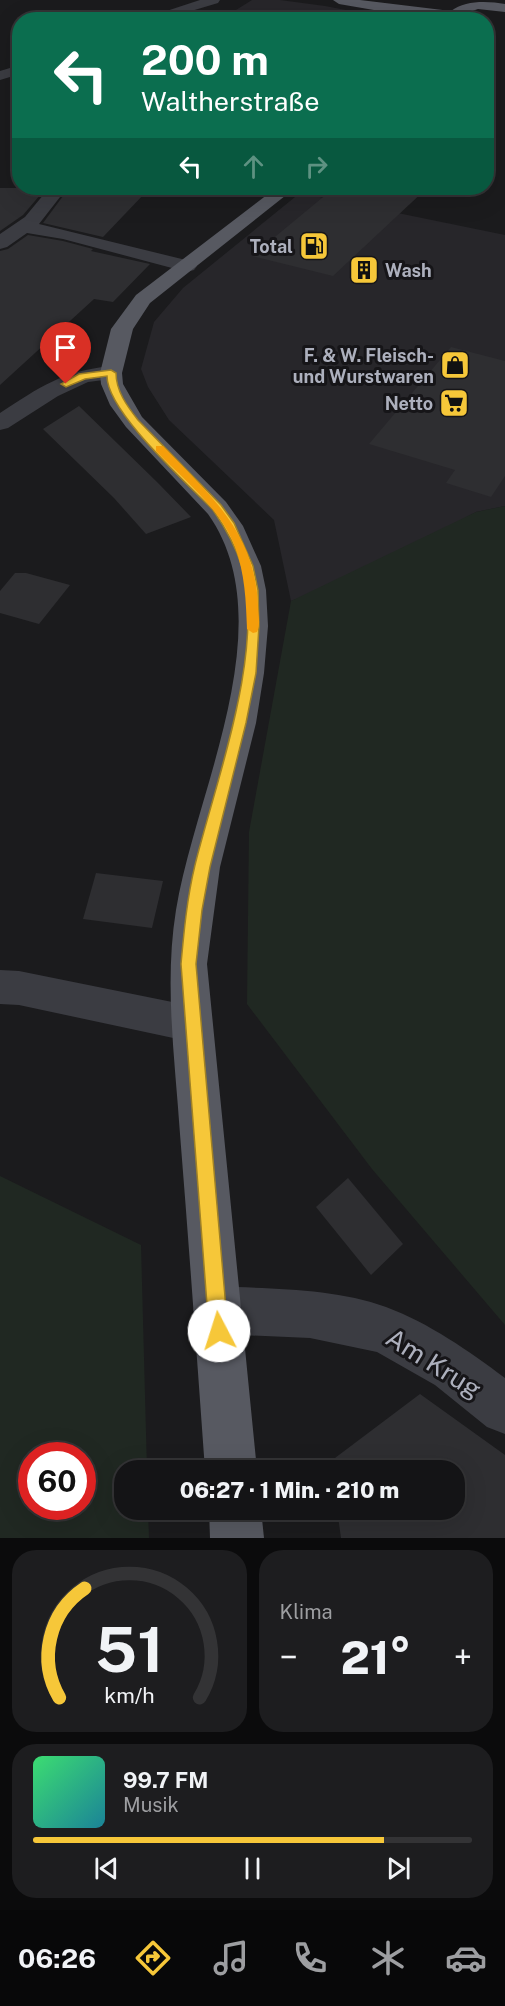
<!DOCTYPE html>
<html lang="de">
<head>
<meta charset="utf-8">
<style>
	:root { --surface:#141416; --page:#1d1d1f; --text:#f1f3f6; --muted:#9d9ea1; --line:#333335; --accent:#f6c739 }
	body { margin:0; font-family:"Public Sans",sans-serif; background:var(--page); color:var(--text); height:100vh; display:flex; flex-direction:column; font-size:22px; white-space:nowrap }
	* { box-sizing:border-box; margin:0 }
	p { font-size:20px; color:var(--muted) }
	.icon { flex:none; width:33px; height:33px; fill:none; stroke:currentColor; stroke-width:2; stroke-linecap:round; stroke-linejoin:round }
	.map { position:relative; height:1538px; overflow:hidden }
	.details { display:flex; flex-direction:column; gap:12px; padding:12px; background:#0b0b0c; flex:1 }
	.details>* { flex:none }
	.top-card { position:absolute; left:12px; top:12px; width:482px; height:183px; border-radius:24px; box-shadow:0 6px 24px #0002,0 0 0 2px var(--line); background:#0b6e4f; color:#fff; overflow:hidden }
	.speed { position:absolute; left:18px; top:1442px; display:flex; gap:12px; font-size:30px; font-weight:700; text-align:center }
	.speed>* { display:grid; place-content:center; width:78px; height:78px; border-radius:50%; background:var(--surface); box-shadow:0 6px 24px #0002,0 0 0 2px var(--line); line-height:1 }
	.speed .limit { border:9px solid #d22; background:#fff; color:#111 }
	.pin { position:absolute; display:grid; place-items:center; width:51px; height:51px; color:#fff; margin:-62px -26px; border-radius:50% 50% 50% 0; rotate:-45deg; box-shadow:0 0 6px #0007 }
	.pin .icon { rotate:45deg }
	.me { position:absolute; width:66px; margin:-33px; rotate:355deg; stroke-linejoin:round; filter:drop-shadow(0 0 4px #0008) }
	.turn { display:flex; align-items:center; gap:21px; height:126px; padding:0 30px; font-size:27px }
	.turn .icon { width:78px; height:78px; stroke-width:2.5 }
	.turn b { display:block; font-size:42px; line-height:51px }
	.lanes { display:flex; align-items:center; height:57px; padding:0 30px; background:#0003; justify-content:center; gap:30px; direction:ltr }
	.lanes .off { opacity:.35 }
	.big { font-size:45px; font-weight:800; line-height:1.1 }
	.details .card { flex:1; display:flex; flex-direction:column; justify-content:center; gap:9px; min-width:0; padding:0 21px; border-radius:24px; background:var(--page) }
	.details .dial { align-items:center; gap:0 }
	.dial svg { height:156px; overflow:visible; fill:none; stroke:var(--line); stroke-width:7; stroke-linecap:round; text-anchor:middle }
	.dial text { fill:var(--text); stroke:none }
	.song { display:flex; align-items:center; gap:18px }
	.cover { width:72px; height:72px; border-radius:9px; background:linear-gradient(135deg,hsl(140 70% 55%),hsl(190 70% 35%)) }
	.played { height:6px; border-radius:3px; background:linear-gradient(90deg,var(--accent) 80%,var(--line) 80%) }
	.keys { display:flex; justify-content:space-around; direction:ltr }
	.heat { display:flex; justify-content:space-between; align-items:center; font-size:33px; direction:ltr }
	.details .tiles { flex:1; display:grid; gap:12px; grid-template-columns:1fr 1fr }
	.card:last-child { grid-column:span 2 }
	.trip { position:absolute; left:114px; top:1460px; width:351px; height:60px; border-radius:24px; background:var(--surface); box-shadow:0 6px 24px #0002,0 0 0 2px var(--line); font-weight:800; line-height:60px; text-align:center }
	.tabs { display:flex; height:96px; justify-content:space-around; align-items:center; background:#080809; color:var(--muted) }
	.tabs .icon { width:42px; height:42px }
	.tabs .active { color:var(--accent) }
	.tabs b { font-size:27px; color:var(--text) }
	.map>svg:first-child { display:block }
	.built { fill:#27262a }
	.green { fill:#202822; fill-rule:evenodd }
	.building { fill:#2e2e31 }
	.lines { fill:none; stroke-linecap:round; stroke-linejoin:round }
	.minor { fill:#3b3c42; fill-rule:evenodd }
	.major { fill:#575961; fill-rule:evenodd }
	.route { fill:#f6c739; stroke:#a08125; stroke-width:1.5 }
	.slow { fill:#f59e0b }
	.labels { text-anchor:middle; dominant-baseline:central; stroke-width:6; stroke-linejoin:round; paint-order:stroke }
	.far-poi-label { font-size:18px; font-weight:bold; fill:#adb0bd; stroke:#161518; text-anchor:end }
	.near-street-label { font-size:26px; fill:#adb0bd; stroke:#161518 }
</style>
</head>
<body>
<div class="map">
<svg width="505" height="1538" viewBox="0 0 505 1538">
	<rect width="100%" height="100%" fill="#1b1b1d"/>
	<g class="built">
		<path d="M252,0H280L325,6L392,19L264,20L228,15Z"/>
		<path d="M300,193L505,235V506L476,512L362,574L291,601L274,520L169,420L148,387L141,369L154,322L183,288Z"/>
	</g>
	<g class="green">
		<path d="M505,506V1325L372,1169L247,1004L249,832L291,601L476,512Z"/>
		<path d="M0,1176L141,1245L147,1470H124V1509H148L149,1538H0ZM32,1455H82V1506H32Z"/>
	</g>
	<g class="building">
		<path d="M0,188H46L23,215L0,231Z"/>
		<path d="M69,188H100L145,193L103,237L43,223Z"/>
		<path d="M334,188H427L333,276L252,256Z"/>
		<path d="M28,235L63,241L93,249L91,251L150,264L113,302L94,299L0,385V251L8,249Z"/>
		<path d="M451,347L505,361V476L491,497L446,483L455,470L369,444Z"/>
		<path d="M79,406L158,483L191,517L146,534L114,498L43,429Z"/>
		<path d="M15,573H26L70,585L39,624L0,613V591Z"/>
		<path d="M96,873L163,881L152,928L83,919Z"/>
		<path d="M348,1178L403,1244L371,1275L316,1207Z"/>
		<path d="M420,1394L505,1455V1538H341L337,1509H454V1470H332L331,1461Z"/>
	</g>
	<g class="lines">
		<g class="minor">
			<path d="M200,0H220L218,3L161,20H139Z"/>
			<path d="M20,65V74L0,80V71Z"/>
			<path d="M49,188H67L39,224L194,262L197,266L194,270L187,272L63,239L27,233L7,247L0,249V234L25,217Z"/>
			<path d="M111,366L119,368L122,373L119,378L88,382L58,396L8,428L0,430V413C40,387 62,371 111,366Z"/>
			<path d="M0,970L19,971L192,1006L206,1011L212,1024L206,1037L192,1042L19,1005L0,1004Z"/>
			<path d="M217,1286C271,1289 335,1288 386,1307C429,1323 469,1351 505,1378V1434L487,1427L435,1385L377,1352L310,1338L217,1334L200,1327L193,1310L200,1293Z"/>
		</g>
		<g class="major">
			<path d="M333,0H360L451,11C465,0 488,1 505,4V12L478,9L463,14L468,20C426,20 381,11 339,4Z"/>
			<path d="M276,188H295L150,303L133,329L122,373L123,384L142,417L226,502L243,526L261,566L266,590L268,626L264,673L256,723L220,867L207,964L257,1470H205C197,1358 189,1246 180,1134C175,1059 164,984 176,910C195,792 285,623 208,514L126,427L110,405L101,384L100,373L111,329L136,295Z"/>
			<path d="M209,1509H261L264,1538H210Z"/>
		</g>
	</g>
	<path class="route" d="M111,370L116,373C116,391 127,406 138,420L221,505L234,523L253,566L258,590L259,626L256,673L246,723L210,867L202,910L196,964L228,1331L226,1338L219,1341L212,1338L209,1331L181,964C184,931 187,898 195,865C216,780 265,652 242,567C236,547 225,527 213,510C187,483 107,412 107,376L85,379L66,387L61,384L79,374Z"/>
	<path class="slow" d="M156,446H163C210,495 255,532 258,605C258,614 261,624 257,632L253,633L247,629C246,601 245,574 235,547C221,509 183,479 156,451Z"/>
	<defs>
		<g id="fuel-square" transform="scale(1.5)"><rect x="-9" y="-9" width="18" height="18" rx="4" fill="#f6c739" stroke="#161518"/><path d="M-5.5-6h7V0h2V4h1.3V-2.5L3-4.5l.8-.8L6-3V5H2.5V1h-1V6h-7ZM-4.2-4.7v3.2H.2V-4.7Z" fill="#111"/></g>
		<g id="building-square" transform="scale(1.5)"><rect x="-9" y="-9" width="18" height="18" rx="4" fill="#f6c739" stroke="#161518"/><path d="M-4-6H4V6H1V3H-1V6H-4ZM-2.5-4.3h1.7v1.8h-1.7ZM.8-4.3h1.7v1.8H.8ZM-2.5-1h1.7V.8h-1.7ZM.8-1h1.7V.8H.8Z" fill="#111"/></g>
		<g id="shop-square" transform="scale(1.5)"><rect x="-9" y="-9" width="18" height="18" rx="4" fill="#f6c739" stroke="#161518"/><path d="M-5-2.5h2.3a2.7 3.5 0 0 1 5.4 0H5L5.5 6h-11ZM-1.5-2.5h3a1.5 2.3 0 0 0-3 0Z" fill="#111"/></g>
		<g id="supermarket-square" transform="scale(1.5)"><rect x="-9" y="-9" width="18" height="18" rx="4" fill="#f6c739" stroke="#161518"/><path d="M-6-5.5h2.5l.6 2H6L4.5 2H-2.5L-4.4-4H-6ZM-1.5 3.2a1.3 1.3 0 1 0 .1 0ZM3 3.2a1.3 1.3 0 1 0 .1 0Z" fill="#111"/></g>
	</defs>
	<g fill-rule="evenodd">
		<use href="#fuel-square" x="314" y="246"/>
		<use href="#building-square" x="364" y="270"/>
		<use href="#shop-square" x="455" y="365"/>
		<use href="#supermarket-square" x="454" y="403"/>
	</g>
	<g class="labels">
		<g class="far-poi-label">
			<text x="293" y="246">Total</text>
			<text x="385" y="270" text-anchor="start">Wash</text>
			<text x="434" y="355">F. &amp; W. Fleisch-<tspan x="434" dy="21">und Wurstwaren</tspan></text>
			<text x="433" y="403">Netto</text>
		</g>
		<g class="near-street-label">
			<text transform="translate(434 1363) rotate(32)">Am Krug</text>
		</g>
	</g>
</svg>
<div class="speed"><div class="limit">60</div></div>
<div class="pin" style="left:66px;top:384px;background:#d93025"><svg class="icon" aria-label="arrive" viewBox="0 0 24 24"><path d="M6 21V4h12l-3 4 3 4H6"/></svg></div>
<svg class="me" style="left:219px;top:1331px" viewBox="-20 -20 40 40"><circle r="19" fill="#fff"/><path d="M0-13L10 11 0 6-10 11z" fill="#f6c739"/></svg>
<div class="trip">06:27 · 1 Min. · 210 m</div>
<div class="top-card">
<div class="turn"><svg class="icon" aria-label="left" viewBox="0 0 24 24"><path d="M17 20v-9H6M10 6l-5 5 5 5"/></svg><div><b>200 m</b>Waltherstraße</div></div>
<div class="lanes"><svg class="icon" aria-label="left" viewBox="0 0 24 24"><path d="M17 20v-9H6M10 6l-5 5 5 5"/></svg><svg class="icon off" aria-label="ahead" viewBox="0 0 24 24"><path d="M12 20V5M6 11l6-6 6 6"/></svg><svg class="icon off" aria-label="right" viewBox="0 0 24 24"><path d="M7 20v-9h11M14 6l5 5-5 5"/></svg></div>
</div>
</div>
<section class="details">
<div class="tiles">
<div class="card dial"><svg viewBox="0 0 100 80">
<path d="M14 69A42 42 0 1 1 86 69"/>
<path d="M14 69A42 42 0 0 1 27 13" stroke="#f6c739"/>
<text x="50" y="56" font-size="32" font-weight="700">51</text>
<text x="50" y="72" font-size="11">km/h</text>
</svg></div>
<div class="card"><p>Klima</p>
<div class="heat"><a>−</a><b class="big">21°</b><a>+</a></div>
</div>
<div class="card">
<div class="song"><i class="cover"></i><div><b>99.7 FM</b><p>Musik</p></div></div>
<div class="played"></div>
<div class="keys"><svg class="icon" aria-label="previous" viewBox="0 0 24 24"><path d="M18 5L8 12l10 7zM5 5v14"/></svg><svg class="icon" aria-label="pause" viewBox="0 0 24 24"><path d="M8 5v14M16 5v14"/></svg><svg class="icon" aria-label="next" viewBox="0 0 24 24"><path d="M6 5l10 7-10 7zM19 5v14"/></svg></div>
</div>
</div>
</section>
<nav class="tabs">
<b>06:26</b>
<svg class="icon active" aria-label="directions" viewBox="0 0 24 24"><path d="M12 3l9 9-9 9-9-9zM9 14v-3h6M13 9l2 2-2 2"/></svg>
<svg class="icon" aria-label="music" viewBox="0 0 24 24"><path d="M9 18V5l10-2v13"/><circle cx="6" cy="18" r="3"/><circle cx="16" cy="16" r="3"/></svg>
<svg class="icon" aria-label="phone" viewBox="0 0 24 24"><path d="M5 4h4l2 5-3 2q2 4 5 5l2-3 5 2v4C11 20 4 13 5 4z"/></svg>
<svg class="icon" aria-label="climate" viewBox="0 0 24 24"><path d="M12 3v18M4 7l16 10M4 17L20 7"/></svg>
<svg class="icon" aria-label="car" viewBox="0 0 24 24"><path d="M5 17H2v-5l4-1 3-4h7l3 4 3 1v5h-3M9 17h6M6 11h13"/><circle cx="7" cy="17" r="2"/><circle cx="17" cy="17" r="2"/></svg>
</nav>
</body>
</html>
